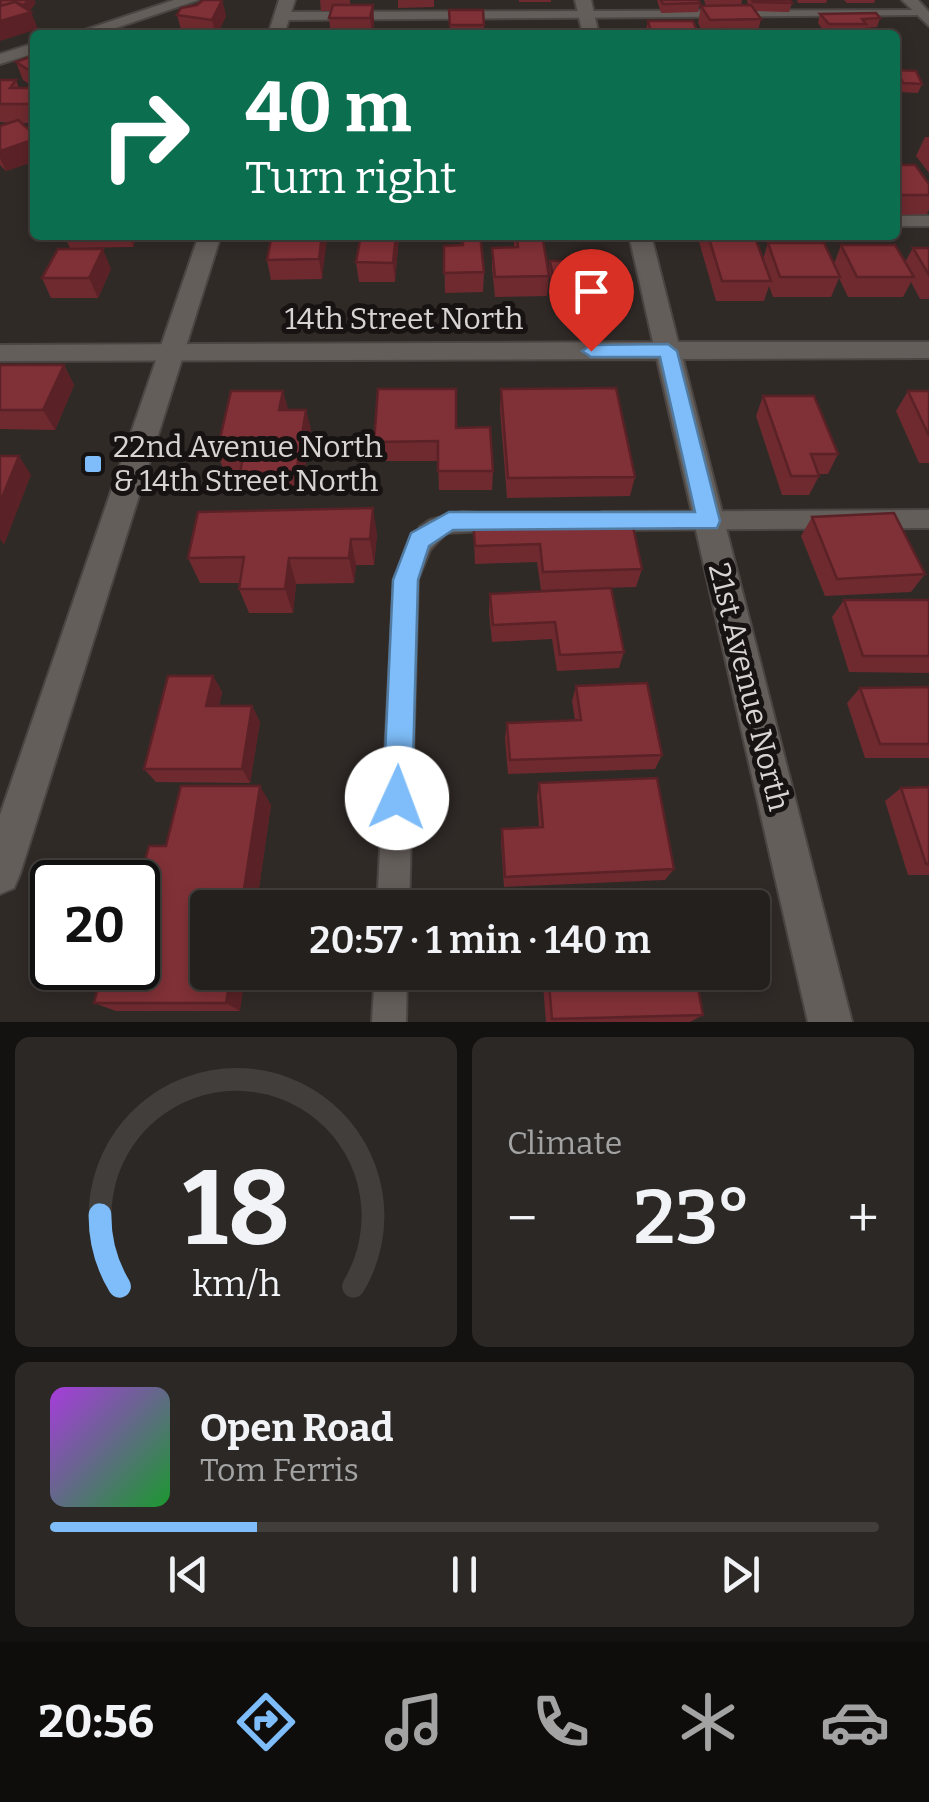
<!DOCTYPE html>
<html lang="en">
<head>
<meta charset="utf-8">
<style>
	:root { --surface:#24201d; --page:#2c2826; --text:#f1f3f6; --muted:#a3a3a4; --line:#413e3b; --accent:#7ebdf9 }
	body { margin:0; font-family:Bitter,serif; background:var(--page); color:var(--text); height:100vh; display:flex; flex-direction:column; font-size:38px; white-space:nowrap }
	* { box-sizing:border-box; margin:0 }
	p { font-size:32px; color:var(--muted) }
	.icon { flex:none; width:55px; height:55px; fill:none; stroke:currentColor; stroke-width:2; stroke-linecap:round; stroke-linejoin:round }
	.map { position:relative; height:1022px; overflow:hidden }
	.details { display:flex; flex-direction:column; gap:15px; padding:15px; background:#141210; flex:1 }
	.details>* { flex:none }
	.hud { position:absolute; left:30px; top:30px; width:870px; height:210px; border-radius:10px; box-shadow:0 5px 15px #0003,0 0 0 2px var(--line); background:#0b6e4f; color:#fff; overflow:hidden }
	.speed { position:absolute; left:30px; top:860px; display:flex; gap:20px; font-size:50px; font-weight:700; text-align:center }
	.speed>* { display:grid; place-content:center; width:130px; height:130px; border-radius:50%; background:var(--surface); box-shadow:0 5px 15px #0003,0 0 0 2px var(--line); line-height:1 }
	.speed .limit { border:5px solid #111; border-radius:15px; background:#fff; color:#111 }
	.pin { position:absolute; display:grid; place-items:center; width:85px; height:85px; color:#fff; margin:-102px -42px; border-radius:50% 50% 50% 0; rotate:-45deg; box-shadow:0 0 10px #0007 }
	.pin .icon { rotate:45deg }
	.me { position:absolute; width:110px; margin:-55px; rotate:2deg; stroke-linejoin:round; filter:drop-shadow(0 0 8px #0008) }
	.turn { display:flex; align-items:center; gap:35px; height:210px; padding:0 50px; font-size:45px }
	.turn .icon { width:130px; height:130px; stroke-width:2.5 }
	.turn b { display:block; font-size:70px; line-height:85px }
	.big { font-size:75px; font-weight:600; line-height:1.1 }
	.details .tile { flex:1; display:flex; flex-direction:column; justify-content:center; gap:15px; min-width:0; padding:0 35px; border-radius:15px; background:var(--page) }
	.details .dial { align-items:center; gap:0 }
	.dial svg { height:260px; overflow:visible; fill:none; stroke:var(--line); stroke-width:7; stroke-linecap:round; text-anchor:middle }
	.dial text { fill:var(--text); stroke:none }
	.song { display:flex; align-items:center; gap:30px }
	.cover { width:120px; height:120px; border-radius:15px; background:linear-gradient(135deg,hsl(280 70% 55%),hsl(130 70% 35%)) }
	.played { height:10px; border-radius:5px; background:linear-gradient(90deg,var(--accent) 25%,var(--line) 25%) }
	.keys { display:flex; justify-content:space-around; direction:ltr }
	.heat { display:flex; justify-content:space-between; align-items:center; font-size:55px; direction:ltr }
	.details .tiles { flex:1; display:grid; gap:15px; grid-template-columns:1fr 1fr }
	.tile:last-child { grid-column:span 2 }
	.trip { position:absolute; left:190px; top:890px; width:580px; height:100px; border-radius:10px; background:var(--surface); box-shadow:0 5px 15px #0003,0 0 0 2px var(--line); font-weight:600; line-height:100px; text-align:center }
	.dock { display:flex; height:160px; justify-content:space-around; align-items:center; background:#0e0d0c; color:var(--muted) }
	.dock .icon { width:70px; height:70px }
	.dock .active { color:var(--accent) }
	.dock b { font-size:45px; color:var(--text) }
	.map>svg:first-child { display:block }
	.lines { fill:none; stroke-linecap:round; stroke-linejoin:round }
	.lane-casing { stroke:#4a4542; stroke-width:4 }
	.street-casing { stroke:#4a4542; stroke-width:4 }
	.secondary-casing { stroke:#4a4542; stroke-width:4 }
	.lane { fill:#645e5a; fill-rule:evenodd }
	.street { fill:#645e5a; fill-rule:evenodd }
	.secondary { fill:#645e5a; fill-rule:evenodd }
	.wall { fill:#6e2a2f }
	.shaded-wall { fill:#5a2226 }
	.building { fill:#803137; stroke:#5a2226; stroke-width:2.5 }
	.route { fill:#7ebdf9; stroke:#527ba2; stroke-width:2.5 }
	.poi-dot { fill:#7ebdf9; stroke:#161312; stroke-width:4 }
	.labels { text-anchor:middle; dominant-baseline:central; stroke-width:10; stroke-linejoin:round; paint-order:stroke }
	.street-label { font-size:30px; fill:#d8d4d2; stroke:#161312 }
	.poi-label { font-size:30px; fill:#d8d4d2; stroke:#161312; text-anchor:start }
</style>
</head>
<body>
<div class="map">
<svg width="929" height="1022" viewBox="0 0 929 1022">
	<rect width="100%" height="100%" fill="#302a27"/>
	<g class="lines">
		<g class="lane-casing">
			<g id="lane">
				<path d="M922,10L926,15L282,20L276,16L282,12Z"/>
				<rect x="895" y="216" width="34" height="10"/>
				<path d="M929,510V528L602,530L594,527L591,521L594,515L602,512Z"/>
				<path d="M462,512L508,515L511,521L508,527L500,530L446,533L430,550L418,579L409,908H377L394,579L420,527L430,520Z"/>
				<path d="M375,972H407L406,1022H372Z"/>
			</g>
		</g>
		<g class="street-casing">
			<g id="street">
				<path d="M174,0H198L95,35H70Z"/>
				<path d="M575,0H591L599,35H583Z"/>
				<path d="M902,0H918L929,12V26Z"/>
				<path d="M35,43V53L0,64V54Z"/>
				<path d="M629,235H651L678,342H929V358L683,359L852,1022H808L657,359L0,361V345L653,342Z"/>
			</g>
		</g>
		<g class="secondary-casing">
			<g id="secondary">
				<path d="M279,0H295L284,35H268Z"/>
				<path d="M199,235H221L20,874L14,888L0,894V815Z"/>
			</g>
		</g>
		<use href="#lane" class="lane"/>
		<use href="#street" class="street"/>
		<use href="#secondary" class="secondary"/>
	</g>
	<g class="wall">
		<path d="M203,0H222L226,16L217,35L182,33L177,15L197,5Z"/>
		<path d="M320,0H350V5H373L374,22L373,32L375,35H331L329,18L331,11H321Z"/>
		<path d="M398,0H434V7L398,8Z"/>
		<rect x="519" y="0" width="32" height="2"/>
		<path d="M657,0H698L700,3L698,12L661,13Z"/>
		<path d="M704,0H742L741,5H748L747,0H790L792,3L789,12L756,11L761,19L757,35H704L698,23L701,6H706Z"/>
		<path d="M797,0H827L826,3H798Z"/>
		<path d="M844,0H875L874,3H847Z"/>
		<path d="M449,10L484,25V34H450Z"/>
		<path d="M820,14L880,18L877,27L865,28L863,33L826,34L818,23Z"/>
		<path d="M648,21L699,35H645Z"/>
		<path d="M35,55V88L23,80L16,62Z"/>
		<path d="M895,70L922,84L918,93L899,92L895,86Z"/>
		<path d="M0,80H16L19,88L35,104V123H22L35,135V161L6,171L0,165V126L11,123L0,122Z"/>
		<path d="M925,137H929V173L916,156Z"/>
		<path d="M895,165L929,184V210L927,214L895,215Z"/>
		<path d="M64,235H138L133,247L70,248Z"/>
		<path d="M272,235H326L322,279L271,280L267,260Z"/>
		<path d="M361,235H399L395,282H359L356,262Z"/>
		<path d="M461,235H480L484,272L483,292L445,293L444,246L461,245Z"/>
		<path d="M514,235H542L549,276L547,296L495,297L492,268V248L514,247Z"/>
		<path d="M699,235H754L763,259L768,243L834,264L841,245L905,262L913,248H929V299H920L911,282L903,297H848L839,278L831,297H773L769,286L764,301H716L698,238Z"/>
		<path d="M550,261L598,282L596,292L553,293L549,272Z"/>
		<path d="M111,269L98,298H51L42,278Z"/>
		<path d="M0,365H64L74,385L55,430L0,429Z"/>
		<path d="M501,389L635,477L630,496L507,498L500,409Z"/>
		<path d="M283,391L288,410L311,429L301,492H247L241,471H224L217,452Z"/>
		<path d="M908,391H929V463H919L896,411Z"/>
		<path d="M763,396L838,454L828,474H818L819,476L809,495H782L756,416Z"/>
		<path d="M456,428L493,471L492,490H439L438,461H376L374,442Z"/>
		<path d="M812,517L925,574L911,592L825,596L801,536Z"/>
		<path d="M473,519L642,569L636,587L541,590L537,562L475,564Z"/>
		<path d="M377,534L374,565H356L354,583L296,584L293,613H249L239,589L240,583H200L188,558Z"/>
		<path d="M490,594L624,652L619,668L557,671L552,639L492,642L489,612Z"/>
		<path d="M844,600H929V673L849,672L832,617Z"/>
		<path d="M213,676L222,692L219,706H252L260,722L250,783L156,782L144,769Z"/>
		<path d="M576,686L662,755L655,769L508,774L505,738L507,723L575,720L572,701Z"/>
		<path d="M929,687V758H865L847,703L860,688Z"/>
		<path d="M539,783L674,869L665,880L504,887L501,841L502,829L539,827L537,796Z"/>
		<path d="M929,787V875H908L885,801L901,788Z"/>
		<path d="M271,805L256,908H208L240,1011H116L94,1003L138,968L166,846Z"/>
		<path d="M542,972H695L703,1015L690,1022H546Z"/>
	</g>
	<g class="shaded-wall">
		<path d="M28,0H34L36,3L29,12H31L38,29L0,41V21L27,13L24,5Z"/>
		<path d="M222,0L226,16L217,35H216L212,20Z"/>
		<path d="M373,5L374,22L372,35L370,18Z"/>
		<path d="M35,139V161L6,171L0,158V151Z"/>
		<path d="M129,235H138L133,247Z"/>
		<path d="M322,235H326L327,240L322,279L319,259Z"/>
		<path d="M396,235H399L395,282L393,263Z"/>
		<path d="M103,249L111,269L98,298L89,278Z"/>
		<path d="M64,365L74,385L55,430L43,410Z"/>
		<path d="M283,391L288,410H279Z"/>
		<path d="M306,410L311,429L301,492L296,473Z"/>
		<path d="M19,456L31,475L4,545L0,539V502Z"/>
		<path d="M373,508L377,534L374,565L370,539Z"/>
		<path d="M351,539L356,565L354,583L349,558Z"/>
		<path d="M289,558L296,584L293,613L285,589Z"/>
		<path d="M213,676L222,692L215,722L206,706Z"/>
		<path d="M252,706L260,722L250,783L242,769Z"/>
		<path d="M260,786L271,805L256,908H241Z"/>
		<path d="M231,972H246L240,1011L226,1003Z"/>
	</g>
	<g class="building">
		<path d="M1,0H28L24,5L15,2L0,6Z"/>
		<path d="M203,0H222L212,20L177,15L181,8L197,5Z"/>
		<path d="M661,0H698L700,3L663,4Z"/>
		<path d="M752,0H790L792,3L753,2Z"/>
		<path d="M15,2L31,12L0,21V6Z"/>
		<path d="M333,5H373L370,18H329Z"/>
		<path d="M751,5L761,19L710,20L701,6Z"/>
		<path d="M449,10H483L484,25H450Z"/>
		<path d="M876,13L880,18L862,19L866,24H829L820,14Z"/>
		<path d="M648,21H693L699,35H652Z"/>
		<path d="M725,29L753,30L755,35H728Z"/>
		<path d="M335,32H375V35H334Z"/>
		<path d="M35,55V74L16,62Z"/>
		<path d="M895,70L916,71L922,84L903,83L900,76H895Z"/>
		<path d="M0,80H16L10,88H35V104H0Z"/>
		<path d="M18,120L35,135V139L0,151V126Z"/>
		<path d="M895,165H915L929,184V195H895Z"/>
		<path d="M272,235H322L319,259L267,260Z"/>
		<path d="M361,235H396L393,263L356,262Z"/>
		<path d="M462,235H480L484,272L444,273V246L463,245Z"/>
		<path d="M517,235H542L549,276L495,277L492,248L518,247Z"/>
		<path d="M708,235H754L771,281H722Z"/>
		<path d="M768,243H824L840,277H780Z"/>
		<path d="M841,245H895L914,277H857Z"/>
		<path d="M913,248H929V275Z"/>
		<path d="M58,249H103L89,278H42Z"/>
		<path d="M550,261H593L598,282H554Z"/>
		<path d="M0,365H64L43,410H0Z"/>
		<path d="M616,388L635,477L508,478L501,389Z"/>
		<path d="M378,389H456V428L490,427L493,471H438V441L374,442Z"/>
		<path d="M231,391H283L279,410H306L296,473H240L244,452H217Z"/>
		<path d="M908,391H929V436Z"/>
		<path d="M763,396H814L838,454H811L819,476H791Z"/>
		<path d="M0,456H19L0,502Z"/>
		<path d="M373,508L370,539H351L349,558H289L285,589H239L244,557L188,558L198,512Z"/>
		<path d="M630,513L642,569L543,572L540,544L475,546L473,519Z"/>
		<path d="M894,513L925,574L837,579L812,517Z"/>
		<path d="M611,588L624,652L560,655L555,622L493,625L490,594Z"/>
		<path d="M844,600H929V656H863Z"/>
		<path d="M168,676H213L206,706H252L242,769H144Z"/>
		<path d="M647,683L662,755L510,760L507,723L581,720L576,686Z"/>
		<path d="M929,687V744H880L860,688Z"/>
		<path d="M657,778L674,869L505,877L502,829L543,827L539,783Z"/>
		<path d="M181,786H260L241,908H208V972H231L226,1003H94L103,968H138V888L149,846H166Z"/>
		<path d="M929,787V864H926L901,788Z"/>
		<path d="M682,897L684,908H497V901Z"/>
		<path d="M548,972H695L703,1015L552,1019Z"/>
	</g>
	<path class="route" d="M668,344L677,351L720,521L717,528L453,530L429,546L418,580L412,798L408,809L397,813L387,809L383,798L393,580L411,533L449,512H695L660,357H591L582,351L591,345Z"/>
	<rect class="poi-dot" x="83" y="454" width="20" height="20" rx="5"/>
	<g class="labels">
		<g class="street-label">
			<text x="404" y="319">14th Street North</text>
			<text transform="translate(749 687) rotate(76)">21st Avenue North</text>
		</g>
		<g class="poi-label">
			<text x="113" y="447">22nd Avenue North<tspan x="113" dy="34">&amp; 14th Street North</tspan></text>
		</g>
	</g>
</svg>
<div class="speed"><div class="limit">20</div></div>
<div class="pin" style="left:591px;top:351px;background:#d93025"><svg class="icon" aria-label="arrive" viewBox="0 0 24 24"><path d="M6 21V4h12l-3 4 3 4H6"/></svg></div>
<svg class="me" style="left:397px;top:798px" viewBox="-20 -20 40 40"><circle r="19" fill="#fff"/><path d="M0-13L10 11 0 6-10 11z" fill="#7ebdf9"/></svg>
<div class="trip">20:57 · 1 min · 140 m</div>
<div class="hud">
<div class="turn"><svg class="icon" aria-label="right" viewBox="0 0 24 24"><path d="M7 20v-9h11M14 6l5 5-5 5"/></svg><div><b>40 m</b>Turn right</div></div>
</div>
</div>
<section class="details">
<div class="tiles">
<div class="tile dial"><svg viewBox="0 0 100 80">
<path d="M14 69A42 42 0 1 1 86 69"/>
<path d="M14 69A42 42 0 0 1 8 47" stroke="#7ebdf9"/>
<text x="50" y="56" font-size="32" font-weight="700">18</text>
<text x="50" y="72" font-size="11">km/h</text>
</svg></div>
<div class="tile"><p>Climate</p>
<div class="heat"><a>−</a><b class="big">23°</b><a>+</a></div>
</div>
<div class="tile">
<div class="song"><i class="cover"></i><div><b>Open Road</b><p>Tom Ferris</p></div></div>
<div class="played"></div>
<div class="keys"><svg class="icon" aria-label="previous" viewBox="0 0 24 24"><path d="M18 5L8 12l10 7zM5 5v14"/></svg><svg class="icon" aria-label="pause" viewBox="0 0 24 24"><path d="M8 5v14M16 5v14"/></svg><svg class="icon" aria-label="next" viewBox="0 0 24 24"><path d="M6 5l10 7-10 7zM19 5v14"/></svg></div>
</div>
</div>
</section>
<nav class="dock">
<b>20:56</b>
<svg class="icon active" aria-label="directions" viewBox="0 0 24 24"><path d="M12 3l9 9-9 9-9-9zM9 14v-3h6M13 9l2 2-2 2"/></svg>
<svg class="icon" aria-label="music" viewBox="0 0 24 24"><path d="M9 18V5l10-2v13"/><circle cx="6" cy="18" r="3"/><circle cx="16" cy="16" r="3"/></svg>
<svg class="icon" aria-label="phone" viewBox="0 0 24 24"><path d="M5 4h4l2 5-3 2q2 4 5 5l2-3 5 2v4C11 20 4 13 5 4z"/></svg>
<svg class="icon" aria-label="climate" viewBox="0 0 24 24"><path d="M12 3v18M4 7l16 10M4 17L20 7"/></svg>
<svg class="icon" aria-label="car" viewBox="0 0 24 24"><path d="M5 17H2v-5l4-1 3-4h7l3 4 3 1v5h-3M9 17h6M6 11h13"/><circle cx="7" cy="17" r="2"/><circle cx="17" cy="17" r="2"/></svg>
</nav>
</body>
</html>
